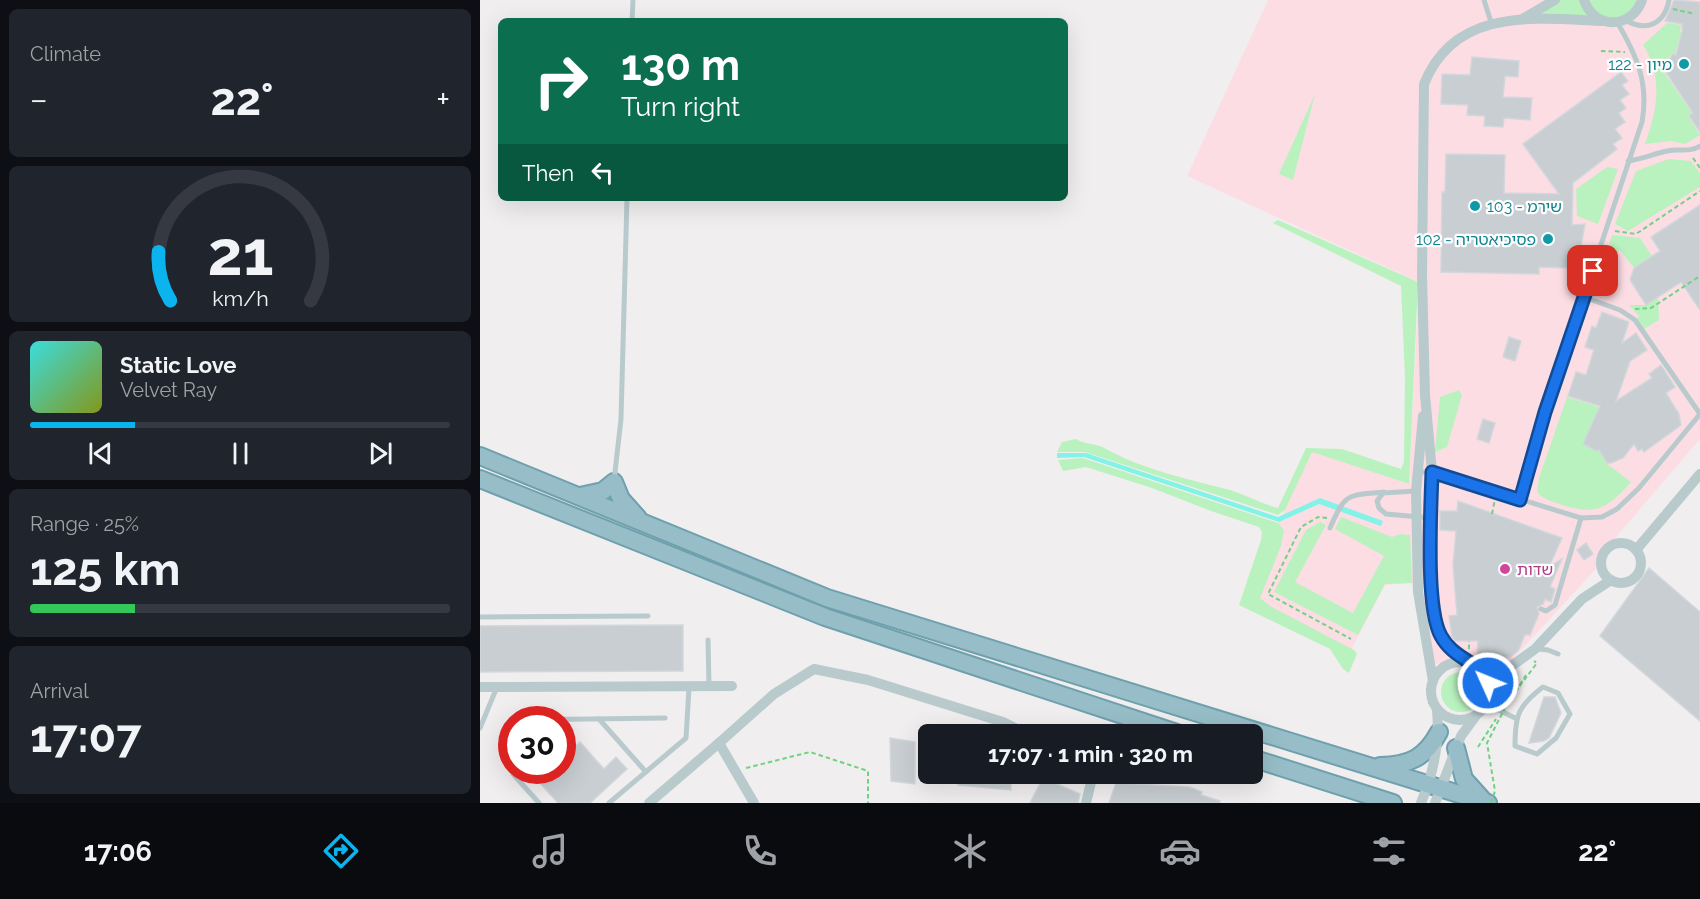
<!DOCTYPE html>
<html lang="en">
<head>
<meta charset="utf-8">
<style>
	:root { --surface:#171b24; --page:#20242c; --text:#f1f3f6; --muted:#9ea1a6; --line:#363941; --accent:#0bb4ef }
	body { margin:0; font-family:Raleway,"Noto Sans Hebrew",sans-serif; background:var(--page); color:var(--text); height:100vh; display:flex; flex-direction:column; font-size:22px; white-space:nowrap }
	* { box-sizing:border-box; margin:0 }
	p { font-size:20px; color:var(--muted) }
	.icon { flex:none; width:33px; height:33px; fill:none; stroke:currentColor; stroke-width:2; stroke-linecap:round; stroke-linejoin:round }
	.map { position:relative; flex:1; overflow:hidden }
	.details { display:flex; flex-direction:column; gap:9px; padding:9px; background:#0d0f14; width:480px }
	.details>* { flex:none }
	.guide { position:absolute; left:18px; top:18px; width:570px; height:183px; border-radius:9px; box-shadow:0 6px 24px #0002; background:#0b6e4f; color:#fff; overflow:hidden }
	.speed { position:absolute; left:18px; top:706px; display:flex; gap:12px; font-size:30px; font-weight:700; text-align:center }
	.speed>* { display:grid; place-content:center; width:78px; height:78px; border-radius:50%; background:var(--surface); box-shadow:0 6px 24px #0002; line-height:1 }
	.speed .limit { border:9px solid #d22; background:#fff; color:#111 }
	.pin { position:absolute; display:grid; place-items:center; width:51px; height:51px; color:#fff; margin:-26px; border-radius:12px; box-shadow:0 3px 9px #0006 }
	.me { position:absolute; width:66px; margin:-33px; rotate:314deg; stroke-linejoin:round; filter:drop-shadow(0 0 4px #0008) }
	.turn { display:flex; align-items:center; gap:21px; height:126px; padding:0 24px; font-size:27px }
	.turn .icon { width:78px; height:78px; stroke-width:2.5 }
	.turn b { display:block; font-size:42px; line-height:51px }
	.then { display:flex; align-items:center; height:57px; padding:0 24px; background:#0003; gap:12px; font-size:22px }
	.big { font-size:45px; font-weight:700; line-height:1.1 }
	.details .tile { flex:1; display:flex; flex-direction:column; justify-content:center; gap:9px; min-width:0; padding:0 21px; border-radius:9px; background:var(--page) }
	.details .dial { align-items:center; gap:0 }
	.dial svg { height:156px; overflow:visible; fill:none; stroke:var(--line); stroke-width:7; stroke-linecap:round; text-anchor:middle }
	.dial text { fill:var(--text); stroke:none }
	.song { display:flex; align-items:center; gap:18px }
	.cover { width:72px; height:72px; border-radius:9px; background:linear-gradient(135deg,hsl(180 70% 55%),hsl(70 70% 35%)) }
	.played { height:6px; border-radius:3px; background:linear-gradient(90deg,var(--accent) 25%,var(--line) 25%) }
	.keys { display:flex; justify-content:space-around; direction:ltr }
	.heat { display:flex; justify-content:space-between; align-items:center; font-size:33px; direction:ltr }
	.charge { height:9px; border-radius:4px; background:linear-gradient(90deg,#34c759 25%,var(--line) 0) }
	.trip { position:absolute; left:438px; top:724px; width:345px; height:60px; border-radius:9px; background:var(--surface); box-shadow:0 6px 24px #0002; font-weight:700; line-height:60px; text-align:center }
	.tab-bar { display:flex; height:96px; justify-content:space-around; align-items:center; background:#090b0e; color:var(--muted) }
	.tab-bar .icon { width:42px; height:42px }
	.tab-bar .selected { color:var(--accent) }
	.tab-bar b { font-size:27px; color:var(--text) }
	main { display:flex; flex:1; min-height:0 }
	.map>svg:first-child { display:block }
	.medical { fill:#fddde4 }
	.green { fill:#b9f2be }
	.water { fill:#83f3e8 }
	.building { fill:#c8ced2; stroke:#d2d7db; stroke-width:1.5 }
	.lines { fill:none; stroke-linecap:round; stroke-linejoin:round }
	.trunk-casing { stroke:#6ea0ad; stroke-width:20 }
	.path { stroke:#6fd383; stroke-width:2; stroke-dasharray:4.5 3; stroke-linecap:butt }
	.service { stroke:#b9cacd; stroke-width:5 }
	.minor { stroke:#b9cacd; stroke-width:10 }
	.trunk { stroke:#97bec8; stroke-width:16 }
	.path-bridge { stroke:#6fd383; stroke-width:2; stroke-dasharray:4.5 3; stroke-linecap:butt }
	.route-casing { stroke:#114b97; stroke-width:15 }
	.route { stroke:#1a73e8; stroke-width:10 }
	.culture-dot { fill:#0f9aa8; stroke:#fff; stroke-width:2 }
	.hotel-dot { fill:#d1479c; stroke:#fff; stroke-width:2 }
	.labels { text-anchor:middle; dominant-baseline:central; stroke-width:4.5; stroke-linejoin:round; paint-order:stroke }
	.culture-label { font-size:16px; fill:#0d838f; stroke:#fff; text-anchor:end }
	.hotel-label { font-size:16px; fill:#b23c85; stroke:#fff; text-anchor:start }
</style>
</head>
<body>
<main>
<section class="details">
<div class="tile"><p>Climate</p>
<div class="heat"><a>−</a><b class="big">22°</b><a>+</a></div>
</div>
<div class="tile dial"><svg viewBox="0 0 100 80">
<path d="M14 69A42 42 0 1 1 86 69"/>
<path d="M14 69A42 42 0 0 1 8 44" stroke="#0bb4ef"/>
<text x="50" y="56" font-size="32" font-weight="700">21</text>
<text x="50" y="72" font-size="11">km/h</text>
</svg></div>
<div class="tile">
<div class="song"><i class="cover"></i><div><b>Static Love</b><p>Velvet Ray</p></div></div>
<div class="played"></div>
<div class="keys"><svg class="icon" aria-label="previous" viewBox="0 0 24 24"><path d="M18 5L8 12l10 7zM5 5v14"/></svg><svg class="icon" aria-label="pause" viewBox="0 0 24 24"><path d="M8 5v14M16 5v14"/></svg><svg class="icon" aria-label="next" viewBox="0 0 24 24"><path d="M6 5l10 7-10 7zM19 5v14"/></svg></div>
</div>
<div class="tile"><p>Range · 25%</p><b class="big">125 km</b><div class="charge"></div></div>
<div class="tile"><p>Arrival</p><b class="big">17:07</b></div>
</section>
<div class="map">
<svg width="1220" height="803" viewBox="0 0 1220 803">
	<rect width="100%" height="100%" fill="#f1eeef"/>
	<path class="medical" d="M788,0H1220V439L1126,549L1115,570L1030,662L996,659L947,665L932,583L905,585L870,652L762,605L831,451L929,484L939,282L707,176Z"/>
	<g class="green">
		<path d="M1078,0H1102L1110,15L1050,16Z"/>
		<path d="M1106,0H1160L1150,15L1123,19Z"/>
		<path d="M1187,23L1201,25L1200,32L1206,33L1204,41L1199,40L1195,54L1191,53L1183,71L1212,113L1208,116L1220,135L1205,144L1191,141L1165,144C1177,111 1184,77 1163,45Z"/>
		<path d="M835,94L813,180L799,174Z"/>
		<path d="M1189,159L1211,161L1220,173V187L1148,231L1135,224L1156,171Z"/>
		<path d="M1127,167L1138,169L1118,224L1097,216L1096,189Z"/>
		<path d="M798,220L938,282L929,484L832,452L805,510L798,515L605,452H577L582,442L596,439C606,445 617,443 626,449C664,470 708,479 750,490C766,495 782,504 798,508L826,448L862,449L921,469L924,462L925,377L921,286L793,223Z"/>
		<path d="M1132,235L1160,238L1172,256L1154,268L1139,249L1125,294L1116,291Z"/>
		<path d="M1178,297L1179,320L1164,329L1157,319L1159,316L1149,305H1166Z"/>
		<path d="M979,390L982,395L967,447L955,452L960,397Z"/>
		<path d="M1087,397L1119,407L1103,444L1116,451L1119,450L1126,463L1151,482C1128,508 1116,516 1082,505C1072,501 1064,500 1057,492L1059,478Z"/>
		<path d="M603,458L798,523L804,530L801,546L780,598L790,606L874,650L877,654L869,673L863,669L850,649L759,605L781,540L782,532L779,527L731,511L672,488L606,467L583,471L578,460Z"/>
		<path d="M861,517L912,537L920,534L930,535L932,583L905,584L878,635L794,592L826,530L840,522L846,525L815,582L873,613L904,556L855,529Z"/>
		<circle cx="981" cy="692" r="20"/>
	</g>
	<path class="water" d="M577,453H606L798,517L840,498L903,521L901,526L839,504L799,522L604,457L577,458Z"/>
	<g class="building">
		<path d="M1194,0L1220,2V132L1209,116L1213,113L1185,71L1192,54L1196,55L1202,32V24L1185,21Z"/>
		<path d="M992,57L1039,61L1038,77L1025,76L1023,97L1052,98L1050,120L1024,118L1023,127L1004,126L1005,116L987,115L988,105L961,104L962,74L990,75Z"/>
		<path d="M1141,72L1148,81L1142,85L1149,94L1140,100L1146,108L1139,113L1145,122L1135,129L1142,138L1133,144L1137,149L1093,183L1092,225L1105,224L1098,264L1088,263V268L1059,267V274L961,272L962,192H965L966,154L1025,155L1024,193L1079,194L1043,144Z"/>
		<path d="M1220,205V310L1201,282L1166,305L1150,280L1154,268L1180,251L1171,237Z"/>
		<path d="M1122,312L1149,322L1142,343L1156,333L1167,350L1150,361L1136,401L1172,378L1169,374L1181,365L1195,387L1186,393L1199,414L1201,425L1164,452L1162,449L1158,451L1154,444L1143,458L1131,463H1127L1119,450L1116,451L1103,444L1120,406L1088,396L1096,372L1106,375L1114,350L1105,347L1112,326L1116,328Z"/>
		<path d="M1029,337L1041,341L1035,361L1023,357Z"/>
		<path d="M1003,419L1015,423L1009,443L997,439Z"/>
		<path d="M978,501L1082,538L1069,567L1082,559L1070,587L1075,589L1071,602L1065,599L1063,604L1057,607L1059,614L1050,635H1045L1038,651L1030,657L997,656L998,641H975L972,637L969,616L977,615L973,565L976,531L960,530V511H977Z"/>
		<path d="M1106,543L1113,554L1104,560L1097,550Z"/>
		<path d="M1169,568L1220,612V721L1120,636Z"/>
		<path d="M203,625V671L0,672V626Z"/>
		<path d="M1064,697H1075L1081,713L1069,738L1064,741L1049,743Z"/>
		<path d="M410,738L435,742V784L411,781Z"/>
		<path d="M100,742L124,769L136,757L147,769L110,803H78L49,771H82V758Z"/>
		<path d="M479,774H531V790L478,785Z"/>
		<path d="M563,778L600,794L598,803H550Z"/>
		<path d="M636,783L709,787L722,792L721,795L740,801L739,803H629Z"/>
	</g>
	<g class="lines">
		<g class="trunk-casing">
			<g id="trunk">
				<path d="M0,456L347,598L1008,803"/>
				<path d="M0,479L345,617L703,735"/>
				<path d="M100,496L123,491L134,482L141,499L158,518"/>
				<path d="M976,748L984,779L1002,799"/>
				<path d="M772,758L913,803"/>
				<path d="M900,766C930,765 945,758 959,732"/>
			</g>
		</g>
		<g class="path">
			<path d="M1193,9L1215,14"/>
			<path d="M1121,51L1145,52"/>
			<path d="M1213,158L1220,168"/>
			<path d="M1135,231L1156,234L1220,191"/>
			<path d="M1155,309L1171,308L1220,276"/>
			<path d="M1012,514L1015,499"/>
			<path d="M847,518L838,517L821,527L788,594L871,639"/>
			<path d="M989,649V641"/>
			<path d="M995,660L1012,667"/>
			<path d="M947,688L949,704"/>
			<path d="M1026,704L1057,663L1054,661"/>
			<path d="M1028,704L1046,675"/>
			<path d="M998,747L1016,719"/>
			<path d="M266,768L330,752L388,771V803"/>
		</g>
		<g class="service">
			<path d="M1004,0L1012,25"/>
			<path d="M1145,20C1166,32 1184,25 1189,0"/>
			<path d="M152,21L153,0"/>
			<path d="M1148,161C1162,159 1173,154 1187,151C1199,148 1209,153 1220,146"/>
			<path d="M1104,297L1140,310L1155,320L1220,414"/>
			<path d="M937,472H952L1101,518L1122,517L1137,509L1159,488L1220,414"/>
			<path d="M134,481L141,419L147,198"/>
			<path d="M936,491L903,493L897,501L899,508L906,514L951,518"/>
			<path d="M1040,500L1065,412L1162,122C1169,83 1157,56 1137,22"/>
			<path d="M850,528C866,492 866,496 904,492"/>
			<path d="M1061,609L1066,611L1075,605L1101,518"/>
			<path d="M0,617L168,616"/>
			<path d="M228,640L229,685"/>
			<path d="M1057,649L1068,650L1078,654"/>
			<path d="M1063,687L1078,693L1090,714L1076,738L1057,754L1035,746C1035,715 1038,706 1063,687Z"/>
			<path d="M1007,704L1035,718"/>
			<path d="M119,719L166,772"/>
			<path d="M33,720L185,718"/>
			<path d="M0,728L17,687"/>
			<path d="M33,771V774L59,803"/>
			<path d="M129,803L206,738L209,688"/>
		</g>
		<g class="minor">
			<path d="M1104,0C1114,30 1152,29 1162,0"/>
			<path d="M1044,18L1075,0"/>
			<path d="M943,416L936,491L938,592L953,681"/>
			<circle cx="1141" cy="563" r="20"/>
			<path d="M1156,550L1220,474"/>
			<circle cx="980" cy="691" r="29"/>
			<path d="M985,662L960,636L953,610L952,472L945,395L942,276L944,84C975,7 1054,18 1123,21"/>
			<path d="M1008,683L1055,649L1102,599L1131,580"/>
			<path d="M0,687L252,686"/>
			<path d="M239,743L294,694L334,669L388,680L523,722L549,735"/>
			<path d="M169,803L239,743L274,803"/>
			<path d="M606,803L613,774"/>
			<path d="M941,803C954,772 960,743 957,710"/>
			<path d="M955,803L981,736L995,717"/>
		</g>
		<use href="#trunk" class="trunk"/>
		<path class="path-bridge" d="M1011,803L1015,791L1007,743L1026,706"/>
	</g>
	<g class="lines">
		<g class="route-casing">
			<path id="route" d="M1008,683C1000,661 974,660 961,636C945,608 951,508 952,472L1040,500L1065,412L1113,271"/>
		</g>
		<use href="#route" class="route"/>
	</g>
	<g class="culture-dot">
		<circle cx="1204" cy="64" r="6"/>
		<circle cx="995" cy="206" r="6"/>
		<circle cx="1068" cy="239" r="6"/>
	</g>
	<circle class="hotel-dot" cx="1025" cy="569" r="6"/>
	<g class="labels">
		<g class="culture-label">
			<text x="1192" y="64">122 - מיון</text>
			<text x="1007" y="206" text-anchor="start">103 - שירמ</text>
			<text x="1056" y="239">102 - פסיכיאטריה</text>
		</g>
		<g class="hotel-label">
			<text x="1037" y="569">שדות</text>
		</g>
	</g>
</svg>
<div class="speed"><div class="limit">30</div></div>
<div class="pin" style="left:1113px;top:271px;background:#d93025"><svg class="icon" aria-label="arrive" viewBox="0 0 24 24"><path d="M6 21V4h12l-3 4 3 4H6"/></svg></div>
<svg class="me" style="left:1008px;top:683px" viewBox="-20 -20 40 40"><circle r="17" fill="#1a73e8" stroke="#fff" stroke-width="3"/><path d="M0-11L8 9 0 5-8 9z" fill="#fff"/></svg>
<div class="trip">17:07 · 1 min · 320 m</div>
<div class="guide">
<div class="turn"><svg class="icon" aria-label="right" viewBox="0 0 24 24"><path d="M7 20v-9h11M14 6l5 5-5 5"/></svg><div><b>130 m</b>Turn right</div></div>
<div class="then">Then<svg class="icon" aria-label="left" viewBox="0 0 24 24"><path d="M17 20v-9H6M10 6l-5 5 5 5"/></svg></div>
</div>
</div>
</main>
<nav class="tab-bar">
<b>17:06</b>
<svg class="icon selected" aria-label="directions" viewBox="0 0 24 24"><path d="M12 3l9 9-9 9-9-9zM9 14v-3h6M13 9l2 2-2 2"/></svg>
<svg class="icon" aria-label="music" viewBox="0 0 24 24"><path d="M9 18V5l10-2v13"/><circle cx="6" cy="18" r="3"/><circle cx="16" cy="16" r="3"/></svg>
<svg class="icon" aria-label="phone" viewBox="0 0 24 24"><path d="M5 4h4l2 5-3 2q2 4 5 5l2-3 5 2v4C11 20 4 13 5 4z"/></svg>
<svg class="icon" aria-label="climate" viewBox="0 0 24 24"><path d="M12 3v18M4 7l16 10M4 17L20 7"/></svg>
<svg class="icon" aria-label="car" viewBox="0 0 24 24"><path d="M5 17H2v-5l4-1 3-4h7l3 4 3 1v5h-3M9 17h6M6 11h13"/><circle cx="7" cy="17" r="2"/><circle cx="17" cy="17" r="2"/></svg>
<svg class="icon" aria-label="filters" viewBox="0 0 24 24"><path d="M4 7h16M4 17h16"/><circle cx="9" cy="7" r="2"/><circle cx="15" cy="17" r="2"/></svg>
<b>22°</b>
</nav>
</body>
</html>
